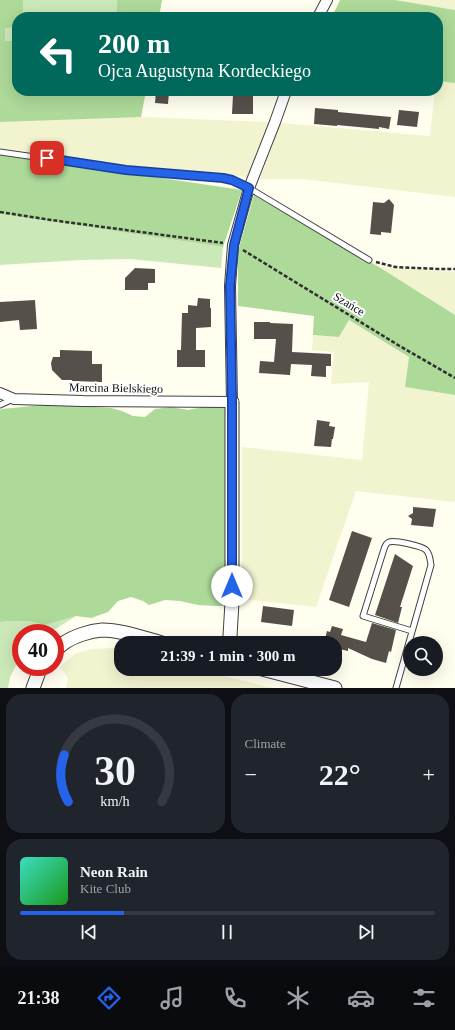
<!DOCTYPE html>
<html lang="en">
<head>
<meta charset="utf-8">
<style>
	:root { --surface:#171b24; --page:#20242c; --text:#f1f3f6; --muted:#9ea1a6; --line:#363941; --accent:#2563eb }
	body { margin:0; font-family:Georgia,serif; background:var(--page); color:var(--text); height:100vh; display:flex; flex-direction:column; font-size:15px; white-space:nowrap }
	* { box-sizing:border-box; margin:0 }
	p { font-size:13px; color:var(--muted) }
	.icon { flex:none; width:22px; height:22px; fill:none; stroke:currentColor; stroke-width:2; stroke-linecap:round; stroke-linejoin:round }
	.map { position:relative; height:688px; overflow:hidden }
	.panel { display:flex; flex-direction:column; gap:6px; padding:6px; background:#0d0f14; flex:1 }
	.panel>* { flex:none }
	.banner { position:absolute; left:12px; top:12px; width:431px; height:84px; border-radius:16px; box-shadow:0 4px 16px #0002; background:#00695c; color:#fff; overflow:hidden }
	.tools { position:absolute; left:403px; top:636px; display:grid; gap:8px }
	.tools a { display:grid; place-items:center; width:40px; height:40px; border-radius:50%; background:var(--surface); box-shadow:0 4px 16px #0002; font-size:20px }
	.speed { position:absolute; left:12px; top:624px; display:flex; gap:8px; font-size:20px; font-weight:700; text-align:center }
	.speed>* { display:grid; place-content:center; width:52px; height:52px; border-radius:50%; background:var(--surface); box-shadow:0 4px 16px #0002; line-height:1 }
	.speed .limit { border:6px solid #d22; background:#fff; color:#111 }
	.pin { position:absolute; display:grid; place-items:center; width:34px; height:34px; color:#fff; margin:-17px; border-radius:8px; box-shadow:0 2px 6px #0006 }
	.me { position:absolute; width:44px; margin:-22px; rotate:0deg; stroke-linejoin:round; filter:drop-shadow(0 0 3px #0008) }
	.turn { display:flex; align-items:center; gap:14px; height:84px; padding:0 20px; font-size:18px }
	.turn .icon { width:52px; height:52px; stroke-width:2.5 }
	.turn b { display:block; font-size:28px; line-height:34px }
	.big { font-size:30px; font-weight:800; line-height:1.1 }
	.panel .tile { flex:1; display:flex; flex-direction:column; justify-content:center; gap:6px; min-width:0; padding:0 14px; border-radius:16px; background:var(--page) }
	.panel .dial { align-items:center; gap:0 }
	.dial svg { height:104px; overflow:visible; fill:none; stroke:var(--line); stroke-width:7; stroke-linecap:round; text-anchor:middle }
	.dial text { fill:var(--text); stroke:none }
	.song { display:flex; align-items:center; gap:12px }
	.cover { width:48px; height:48px; border-radius:6px; background:linear-gradient(135deg,hsl(170 70% 55%),hsl(120 70% 35%)) }
	.played { height:4px; border-radius:2px; background:linear-gradient(90deg,var(--accent) 25%,var(--line) 25%) }
	.keys { display:flex; justify-content:space-around; direction:ltr }
	.heat { display:flex; justify-content:space-between; align-items:center; font-size:22px; direction:ltr }
	.panel .tiles { flex:1; display:grid; gap:6px; grid-template-columns:1fr 1fr }
	.tile:last-child { grid-column:span 2 }
	.trip { position:absolute; left:114px; top:636px; width:228px; height:40px; border-radius:16px; background:var(--surface); box-shadow:0 4px 16px #0002; font-weight:800; line-height:40px; text-align:center }
	.menu { display:flex; height:64px; justify-content:space-around; align-items:center; background:#090b0e; color:var(--muted) }
	.menu .icon { width:28px; height:28px }
	.menu .current { color:var(--accent) }
	.menu b { font-size:18px; color:var(--text) }
	.map>svg:first-child { display:block }
	.farmland { fill:#f2f4d0 }
	.green { fill:#cbe8b9 }
	.forest { fill:#add999 }
	.building { fill:#56504a }
	.lines { fill:none; stroke-linecap:round; stroke-linejoin:round }
	.service-casing { stroke:#414141; stroke-width:7 }
	.minor-casing { stroke:#414141; stroke-width:12 }
	.tertiary-casing { stroke:#414141; stroke-width:15 }
	.path { stroke:#303030; stroke-width:2.5; stroke-dasharray:4 2; stroke-linecap:butt }
	.service { stroke:#fff; stroke-width:5 }
	.minor { stroke:#fff; stroke-width:10 }
	.tertiary { stroke:#fff; stroke-width:13 }
	.route-casing { stroke:#184099; stroke-width:10 }
	.route { stroke:#2563eb; stroke-width:7 }
	.labels { text-anchor:middle; dominant-baseline:central; stroke-width:4; stroke-linejoin:round; paint-order:stroke }
	.street-label { font-size:12px; fill:#0e0e0e; stroke:#fff }
</style>
</head>
<body>
<div class="map">
<svg width="455" height="688" viewBox="0 0 455 688">
	<rect width="100%" height="100%" fill="#fffeef"/>
	<g class="farmland">
		<path d="M395,0H455V10Z"/>
		<path d="M438,81L455,83V197L302,179H260L281,123L430,136L435,91H438Z"/>
		<path d="M141,117L268,122L247,177L162,171L0,148V122L57,118Z"/>
		<path d="M379,267L455,272V315Z"/>
		<path d="M349,320L409,357L405,387L455,395V502L356,491L316,607L242,599V447L362,460L369,382L331,384L334,352L312,350L313,335L339,337Z"/>
		<path d="M114,648L121,650V669H196L273,688H66L68,678L60,667L75,654L91,649Z"/>
	</g>
	<g class="green">
		<path d="M23,0H117L116,17H23Z"/>
		<rect x="5" y="27" width="12" height="14"/>
		<path d="M0,214L223,247L221,268L130,259L80,260L0,265Z"/>
		<path d="M76,616L49,633H21V656L10,677L8,688H0V622L8,621H28L45,625Z"/>
	</g>
	<g class="forest">
		<path d="M0,0H23V17H17V27L5,28V41H17V91H146L141,117L0,122Z"/>
		<path d="M117,0H162L159,17H116Z"/>
		<path d="M340,0H395L455,10V83L438,81V17H332Z"/>
		<path d="M0,154L242,190L223,247L0,214Z"/>
		<path d="M254,195L379,267L455,315V395L405,387L409,357L349,320L339,337L313,335L314,316L238,306V251Z"/>
		<path d="M83,401L94,407L111,408L122,411L133,416L145,417L155,409L171,407L188,410L203,407H220L226,409L227,599L225,606H217L198,605L180,601L165,600L149,605L143,601L131,597L118,601L108,612L91,618L76,616L45,625L28,621H8L0,622V410L2,409Z"/>
	</g>
	<g class="building">
		<path d="M156,91H169L168,104L155,103Z"/>
		<path d="M242,92H253V114H232L233,95L242,96Z"/>
		<path d="M315,108L338,110V112L391,117L389,129L379,127V129L337,125V126L314,124Z"/>
		<path d="M399,110L419,112L417,127L397,125Z"/>
		<path d="M389,199L394,205L391,233L381,232V235L370,234L373,202L384,203Z"/>
		<path d="M135,268L155,269V283H148V290H125V278Z"/>
		<path d="M198,298L210,299V308H211V327L196,328V350H205V367H177V350H181L182,313H188V305L197,306Z"/>
		<path d="M35,300L37,329L20,330L19,320L0,322V302Z"/>
		<path d="M254,322H270V323L293,324L292,352L331,354V366H326V377L311,376L312,365L291,364L290,375L259,373L260,361L274,362L276,339H254Z"/>
		<path d="M60,350L92,351V364H102V382L72,381V380H62L52,370L51,363L53,357H60Z"/>
		<path d="M317,420L330,422L329,426L335,427L333,439H332L331,447L314,446Z"/>
		<path d="M413,507L436,509L433,527L411,525L412,519L408,516L413,513Z"/>
		<path d="M352,531L372,538L349,607L329,600Z"/>
		<path d="M395,554L413,566L400,607H402L398,623L375,615Z"/>
		<path d="M263,606L294,610L292,626L261,622Z"/>
		<path d="M372,623L396,630L391,652L389,651L386,663L372,659L348,648V651L335,648V643H324L327,631L330,632L332,626L343,629L341,635L366,642Z"/>
	</g>
	<g class="lines">
		<g class="service-casing">
			<g id="service">
				<path d="M0,152L126,170L223,178L232,180L249,188L369,260"/>
				<path d="M0,405L13,399"/>
				<path d="M396,688L431,565C430,559 430,554 426,550C422,546 395,540 389,542C386,543 385,546 384,549L363,616L412,631"/>
			</g>
		</g>
		<g class="minor-casing">
			<g id="minor">
				<path d="M318,17L327,0"/>
				<path d="M0,393L14,399L83,401L232,402L230,286L233,245L249,188L275,122L286,91"/>
			</g>
		</g>
		<g class="tertiary-casing">
			<g id="tertiary">
				<path d="M229,643L230,636L232,602V402"/>
				<path d="M55,651C58,648 61,645 64,643C74,636 90,631 102,630C122,630 143,638 162,643"/>
				<path d="M262,669L335,688"/>
				<path d="M33,688L40,669L41,667"/>
			</g>
		</g>
		<g class="path">
			<path d="M0,212L51,220L223,243"/>
			<path d="M243,250L398,345L455,378"/>
			<path d="M376,262L395,267L438,269H455"/>
		</g>
		<use href="#service" class="service"/>
		<use href="#minor" class="minor"/>
		<use href="#tertiary" class="tertiary"/>
	</g>
	<g class="lines">
		<g class="route-casing">
			<path id="route" d="M47,158L126,170L223,178L232,180L249,188L234,245L230,286L232,402V586"/>
		</g>
		<use href="#route" class="route"/>
	</g>
	<g class="labels">
		<g class="street-label">
			<text transform="translate(349 304) rotate(31)">Szańce</text>
			<text transform="translate(116 388) rotate(1)">Marcina Bielskiego</text>
		</g>
	</g>
</svg>
<div class="tools">
<a><svg class="icon" aria-label="search" viewBox="0 0 24 24"><circle cx="10" cy="10" r="6"/><path d="M15 15l6 6"/></svg></a>
</div>
<div class="speed"><div class="limit">40</div></div>
<div class="pin" style="left:47px;top:158px;background:#d93025"><svg class="icon" aria-label="arrive" viewBox="0 0 24 24"><path d="M6 21V4h12l-3 4 3 4H6"/></svg></div>
<svg class="me" style="left:232px;top:586px" viewBox="-20 -20 40 40"><circle r="19" fill="#fff"/><path d="M0-13L10 11 0 6-10 11z" fill="#2563eb"/></svg>
<div class="trip">21:39 · 1 min · 300 m</div>
<div class="banner">
<div class="turn"><svg class="icon" aria-label="left" viewBox="0 0 24 24"><path d="M17 20v-9H6M10 6l-5 5 5 5"/></svg><div><b>200 m</b>Ojca Augustyna Kordeckiego</div></div>
</div>
</div>
<section class="panel">
<div class="tiles">
<div class="tile dial"><svg viewBox="0 0 100 80">
<path d="M14 69A42 42 0 1 1 86 69"/>
<path d="M14 69A42 42 0 0 1 11 33" stroke="#2563eb"/>
<text x="50" y="56" font-size="32" font-weight="700">30</text>
<text x="50" y="72" font-size="11">km/h</text>
</svg></div>
<div class="tile"><p>Climate</p>
<div class="heat"><a>−</a><b class="big">22°</b><a>+</a></div>
</div>
<div class="tile">
<div class="song"><i class="cover"></i><div><b>Neon Rain</b><p>Kite Club</p></div></div>
<div class="played"></div>
<div class="keys"><svg class="icon" aria-label="previous" viewBox="0 0 24 24"><path d="M18 5L8 12l10 7zM5 5v14"/></svg><svg class="icon" aria-label="pause" viewBox="0 0 24 24"><path d="M8 5v14M16 5v14"/></svg><svg class="icon" aria-label="next" viewBox="0 0 24 24"><path d="M6 5l10 7-10 7zM19 5v14"/></svg></div>
</div>
</div>
</section>
<nav class="menu">
<b>21:38</b>
<svg class="icon current" aria-label="directions" viewBox="0 0 24 24"><path d="M12 3l9 9-9 9-9-9zM9 14v-3h6M13 9l2 2-2 2"/></svg>
<svg class="icon" aria-label="music" viewBox="0 0 24 24"><path d="M9 18V5l10-2v13"/><circle cx="6" cy="18" r="3"/><circle cx="16" cy="16" r="3"/></svg>
<svg class="icon" aria-label="phone" viewBox="0 0 24 24"><path d="M5 4h4l2 5-3 2q2 4 5 5l2-3 5 2v4C11 20 4 13 5 4z"/></svg>
<svg class="icon" aria-label="climate" viewBox="0 0 24 24"><path d="M12 3v18M4 7l16 10M4 17L20 7"/></svg>
<svg class="icon" aria-label="car" viewBox="0 0 24 24"><path d="M5 17H2v-5l4-1 3-4h7l3 4 3 1v5h-3M9 17h6M6 11h13"/><circle cx="7" cy="17" r="2"/><circle cx="17" cy="17" r="2"/></svg>
<svg class="icon" aria-label="filters" viewBox="0 0 24 24"><path d="M4 7h16M4 17h16"/><circle cx="9" cy="7" r="2"/><circle cx="15" cy="17" r="2"/></svg>
</nav>
</body>
</html>
